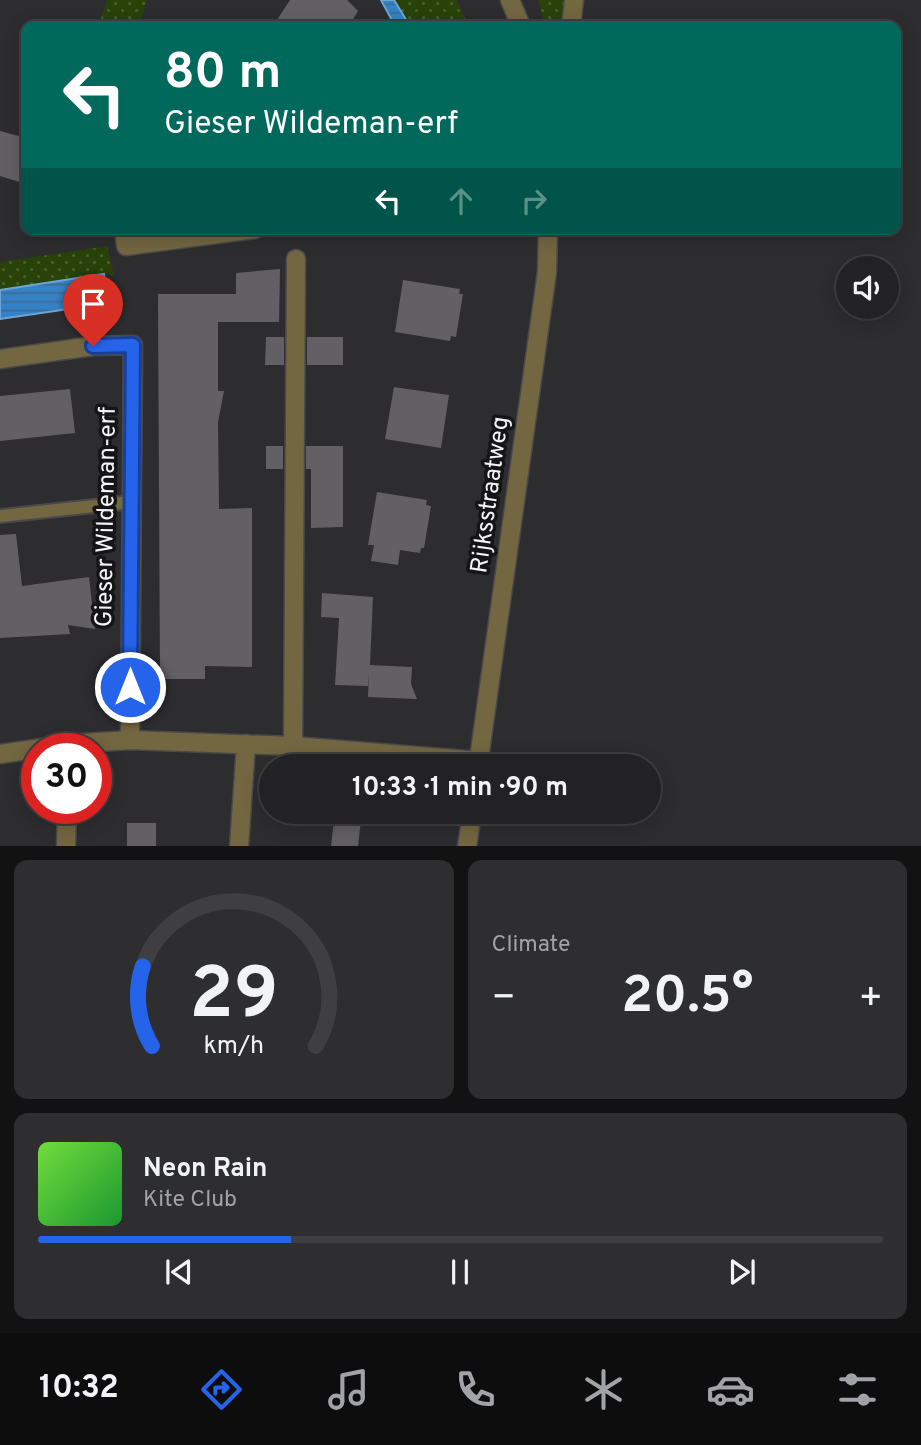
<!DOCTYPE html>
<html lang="en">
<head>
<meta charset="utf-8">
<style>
	:root { --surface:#222123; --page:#2e2e30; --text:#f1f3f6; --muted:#a2a3a6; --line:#3f3e41; --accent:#2563eb }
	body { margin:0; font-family:Overpass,sans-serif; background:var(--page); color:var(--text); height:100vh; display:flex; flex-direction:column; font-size:26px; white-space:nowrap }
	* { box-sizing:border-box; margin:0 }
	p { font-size:23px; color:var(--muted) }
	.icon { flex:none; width:38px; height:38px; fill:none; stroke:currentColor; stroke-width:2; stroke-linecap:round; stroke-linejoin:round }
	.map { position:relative; height:846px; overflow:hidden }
	.side { display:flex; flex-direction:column; gap:14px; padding:14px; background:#131213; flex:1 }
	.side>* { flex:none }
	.hud { position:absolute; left:21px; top:21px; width:880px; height:214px; border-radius:14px; box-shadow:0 4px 18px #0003,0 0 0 2px var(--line); background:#00695c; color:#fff; overflow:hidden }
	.buttons { position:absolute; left:836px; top:256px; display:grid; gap:14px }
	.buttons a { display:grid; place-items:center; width:63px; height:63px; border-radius:50%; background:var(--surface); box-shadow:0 4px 18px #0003,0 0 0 2px var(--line); font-size:35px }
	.speed { position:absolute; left:21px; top:733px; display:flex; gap:14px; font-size:35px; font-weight:700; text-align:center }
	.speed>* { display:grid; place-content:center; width:91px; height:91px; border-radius:50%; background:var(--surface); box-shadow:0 4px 18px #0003,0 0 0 2px var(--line); line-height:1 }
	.speed .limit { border:10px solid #d22; background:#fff; color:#111 }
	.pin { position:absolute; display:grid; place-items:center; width:60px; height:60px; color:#fff; margin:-72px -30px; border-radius:50% 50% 50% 0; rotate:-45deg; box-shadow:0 0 7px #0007 }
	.pin .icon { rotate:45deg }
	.me { position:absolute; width:77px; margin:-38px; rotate:0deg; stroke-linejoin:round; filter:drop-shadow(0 0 5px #0008) }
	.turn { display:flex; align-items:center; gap:24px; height:147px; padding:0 28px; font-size:32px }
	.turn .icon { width:91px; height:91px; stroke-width:2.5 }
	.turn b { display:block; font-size:49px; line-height:60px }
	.lanes { display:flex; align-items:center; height:66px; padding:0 28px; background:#0003; justify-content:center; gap:35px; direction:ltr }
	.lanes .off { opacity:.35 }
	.big { font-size:52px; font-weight:700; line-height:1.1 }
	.side .widget { flex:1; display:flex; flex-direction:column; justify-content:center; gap:10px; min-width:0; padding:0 24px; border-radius:14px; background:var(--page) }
	.side .dial { align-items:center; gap:0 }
	.dial svg { height:182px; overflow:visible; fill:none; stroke:var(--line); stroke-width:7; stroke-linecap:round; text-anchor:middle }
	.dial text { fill:var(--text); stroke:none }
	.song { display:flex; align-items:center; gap:21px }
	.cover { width:84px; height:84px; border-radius:10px; background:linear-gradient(135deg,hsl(100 70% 55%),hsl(130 70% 35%)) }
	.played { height:7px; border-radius:4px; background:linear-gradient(90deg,var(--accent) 30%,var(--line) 30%) }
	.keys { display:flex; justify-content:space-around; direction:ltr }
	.heat { display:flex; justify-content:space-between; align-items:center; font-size:38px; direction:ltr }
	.side .tiles { flex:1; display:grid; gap:14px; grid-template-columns:1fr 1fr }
	.widget:last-child { grid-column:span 2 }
	.trip { position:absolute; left:259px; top:754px; width:402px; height:70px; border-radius:35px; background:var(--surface); box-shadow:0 4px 18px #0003,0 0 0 2px var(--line); font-weight:700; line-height:70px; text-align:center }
	.dock { display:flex; height:112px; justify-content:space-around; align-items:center; background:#0e0d0e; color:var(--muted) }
	.dock .icon { width:49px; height:49px }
	.dock .on { color:var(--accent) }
	.dock b { font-size:32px; color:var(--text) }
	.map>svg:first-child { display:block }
	.grass { fill:url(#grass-dots) }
	.water { fill:url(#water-rules); stroke:#6ea4d4; stroke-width:2 }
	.building { fill:#626064 }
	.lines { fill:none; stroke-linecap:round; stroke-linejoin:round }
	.service-casing { stroke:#49484b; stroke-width:16 }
	.minor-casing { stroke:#49484b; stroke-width:21 }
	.tertiary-casing { stroke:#49484b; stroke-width:21 }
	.service { stroke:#736741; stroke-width:12 }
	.minor { stroke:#736741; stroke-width:18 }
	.tertiary { stroke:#736741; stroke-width:18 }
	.route-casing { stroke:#184099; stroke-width:18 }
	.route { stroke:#2563eb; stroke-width:12 }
	.labels { text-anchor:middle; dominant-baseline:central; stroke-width:7; stroke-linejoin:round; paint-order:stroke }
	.street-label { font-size:24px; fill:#f5f4f6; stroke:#151416 }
</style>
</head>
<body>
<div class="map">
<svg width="921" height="847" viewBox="0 0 921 847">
	<defs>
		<pattern id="grass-dots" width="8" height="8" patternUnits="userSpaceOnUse" patternTransform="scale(1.75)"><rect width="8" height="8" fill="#28420a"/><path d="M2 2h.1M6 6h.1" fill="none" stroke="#485e2e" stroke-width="1.8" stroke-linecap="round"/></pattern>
		<pattern id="water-rules" width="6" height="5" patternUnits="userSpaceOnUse" patternTransform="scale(1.75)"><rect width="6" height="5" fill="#3482c6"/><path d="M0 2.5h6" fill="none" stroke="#3d6b94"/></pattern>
	</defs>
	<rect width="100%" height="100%" fill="#2d2c2f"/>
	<g class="grass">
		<path d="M107,0H147L139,26H119L100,21Z"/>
		<path d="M394,0H457L468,26H410Z"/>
		<path d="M538,0H567L562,26H545Z"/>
		<path d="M107,246L114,276L104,274L0,290V262Z"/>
	</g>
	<g class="water">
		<path d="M381,0H394L410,26H395Z"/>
		<path d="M104,274L106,289L111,293L96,305L0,319V290Z"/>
	</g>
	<g class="building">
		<path d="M290,0H347L358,11L349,26H273Z"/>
		<path d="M0,131L26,138V184L0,176Z"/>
		<path d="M280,269L279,322H218V391H224L218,422L219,509L252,508V667L205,666V679H160L158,294H236V273Z"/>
		<path d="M403,280L460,289L459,294H463L456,337L451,336L450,341L395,332Z"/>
		<path d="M266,337H284V365H265Z"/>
		<rect x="307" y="337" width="36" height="28"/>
		<path d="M394,387L449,395L441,448L385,439Z"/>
		<path d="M70,389L75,433L0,441V396Z"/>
		<rect x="266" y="446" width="17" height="23"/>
		<path d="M306,446H343V527L311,528V469H306Z"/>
		<path d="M377,492L427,500L426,505L431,506L424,548H421L420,553L400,550L398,565L371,561L374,545H368Z"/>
		<path d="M16,534L22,586L89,577L95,629L68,625L70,634L0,638V535Z"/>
		<path d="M322,593L373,597L370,665L412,667L411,684L417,699L368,697L369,670L368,686L335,685L339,618L321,617Z"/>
		<path d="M335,812H362L358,846H331Z"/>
		<rect x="127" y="823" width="29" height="23"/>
	</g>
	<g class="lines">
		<g class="service-casing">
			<path id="service" d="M0,516L132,502"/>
		</g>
		<g class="minor-casing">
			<g id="minor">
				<path d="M571,26L574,0"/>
				<path d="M124,229L126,246L255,229"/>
				<path d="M0,359L93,346L133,345L130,740"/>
				<path d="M293,746L296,259"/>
				<path d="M0,754L68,744L130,740L293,746L479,761"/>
				<path d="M66,847L67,808"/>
				<path d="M239,847L246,744"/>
			</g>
		</g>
		<g class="tertiary-casing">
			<g id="tertiary">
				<path d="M510,0L521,26"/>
				<path d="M478,766L547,272L548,229"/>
				<path d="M467,847L472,812"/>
			</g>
		</g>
		<use href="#service" class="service"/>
		<use href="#minor" class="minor"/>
		<use href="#tertiary" class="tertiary"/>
	</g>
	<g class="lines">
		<g class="route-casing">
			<path id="route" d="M93,346L133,345L130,687"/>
		</g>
		<use href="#route" class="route"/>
	</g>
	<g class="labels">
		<g class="street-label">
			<text transform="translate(491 495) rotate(-82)">Rijksstraatweg</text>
			<text transform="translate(107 517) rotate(-89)">Gieser Wildeman-erf</text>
		</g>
	</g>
</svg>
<div class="buttons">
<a><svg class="icon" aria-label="sound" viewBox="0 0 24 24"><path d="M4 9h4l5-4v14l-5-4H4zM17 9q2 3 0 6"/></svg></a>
</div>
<div class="speed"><div class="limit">30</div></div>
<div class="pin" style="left:93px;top:346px;background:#d93025"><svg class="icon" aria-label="arrive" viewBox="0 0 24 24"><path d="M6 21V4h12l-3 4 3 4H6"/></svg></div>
<svg class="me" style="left:130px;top:687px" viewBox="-20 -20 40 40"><circle r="17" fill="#2563eb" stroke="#fff" stroke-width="3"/><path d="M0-11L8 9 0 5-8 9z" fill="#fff"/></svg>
<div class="trip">10:33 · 1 min · 90 m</div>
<div class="hud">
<div class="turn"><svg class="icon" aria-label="left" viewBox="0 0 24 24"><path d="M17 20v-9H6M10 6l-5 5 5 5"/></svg><div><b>80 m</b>Gieser Wildeman-erf</div></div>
<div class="lanes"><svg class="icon" aria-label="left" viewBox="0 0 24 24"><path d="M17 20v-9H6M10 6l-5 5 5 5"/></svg><svg class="icon off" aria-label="ahead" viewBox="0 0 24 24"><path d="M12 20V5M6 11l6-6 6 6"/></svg><svg class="icon off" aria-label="right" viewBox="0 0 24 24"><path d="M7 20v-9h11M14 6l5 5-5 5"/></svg></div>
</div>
</div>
<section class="side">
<div class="tiles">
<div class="widget dial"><svg viewBox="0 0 100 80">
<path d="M14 69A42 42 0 1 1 86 69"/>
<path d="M14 69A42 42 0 0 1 10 34" stroke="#2563eb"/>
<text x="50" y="56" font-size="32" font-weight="700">29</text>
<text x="50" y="72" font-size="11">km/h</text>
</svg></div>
<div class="widget"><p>Climate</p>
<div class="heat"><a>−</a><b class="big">20.5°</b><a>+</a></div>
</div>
<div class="widget">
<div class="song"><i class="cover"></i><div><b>Neon Rain</b><p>Kite Club</p></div></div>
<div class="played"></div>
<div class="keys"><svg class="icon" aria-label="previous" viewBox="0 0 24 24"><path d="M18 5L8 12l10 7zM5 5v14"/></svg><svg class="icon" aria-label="pause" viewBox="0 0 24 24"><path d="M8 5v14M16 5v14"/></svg><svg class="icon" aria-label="next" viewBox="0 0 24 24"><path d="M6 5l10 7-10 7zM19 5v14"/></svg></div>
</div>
</div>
</section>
<nav class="dock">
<b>10:32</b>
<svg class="icon on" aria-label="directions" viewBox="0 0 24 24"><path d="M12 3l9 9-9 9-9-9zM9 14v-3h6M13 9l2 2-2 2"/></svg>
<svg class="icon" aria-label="music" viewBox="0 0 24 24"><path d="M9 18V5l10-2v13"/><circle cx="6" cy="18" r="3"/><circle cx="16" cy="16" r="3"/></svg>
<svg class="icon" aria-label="phone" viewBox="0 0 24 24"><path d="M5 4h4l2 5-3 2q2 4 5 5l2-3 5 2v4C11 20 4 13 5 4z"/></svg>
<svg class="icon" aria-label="climate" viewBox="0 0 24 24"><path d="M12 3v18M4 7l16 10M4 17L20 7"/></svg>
<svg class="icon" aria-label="car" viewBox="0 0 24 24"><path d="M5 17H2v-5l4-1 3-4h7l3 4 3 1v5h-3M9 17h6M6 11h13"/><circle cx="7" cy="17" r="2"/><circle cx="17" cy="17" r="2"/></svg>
<svg class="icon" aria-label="filters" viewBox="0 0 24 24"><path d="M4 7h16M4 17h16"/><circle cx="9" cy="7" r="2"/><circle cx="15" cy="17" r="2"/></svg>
</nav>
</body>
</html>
